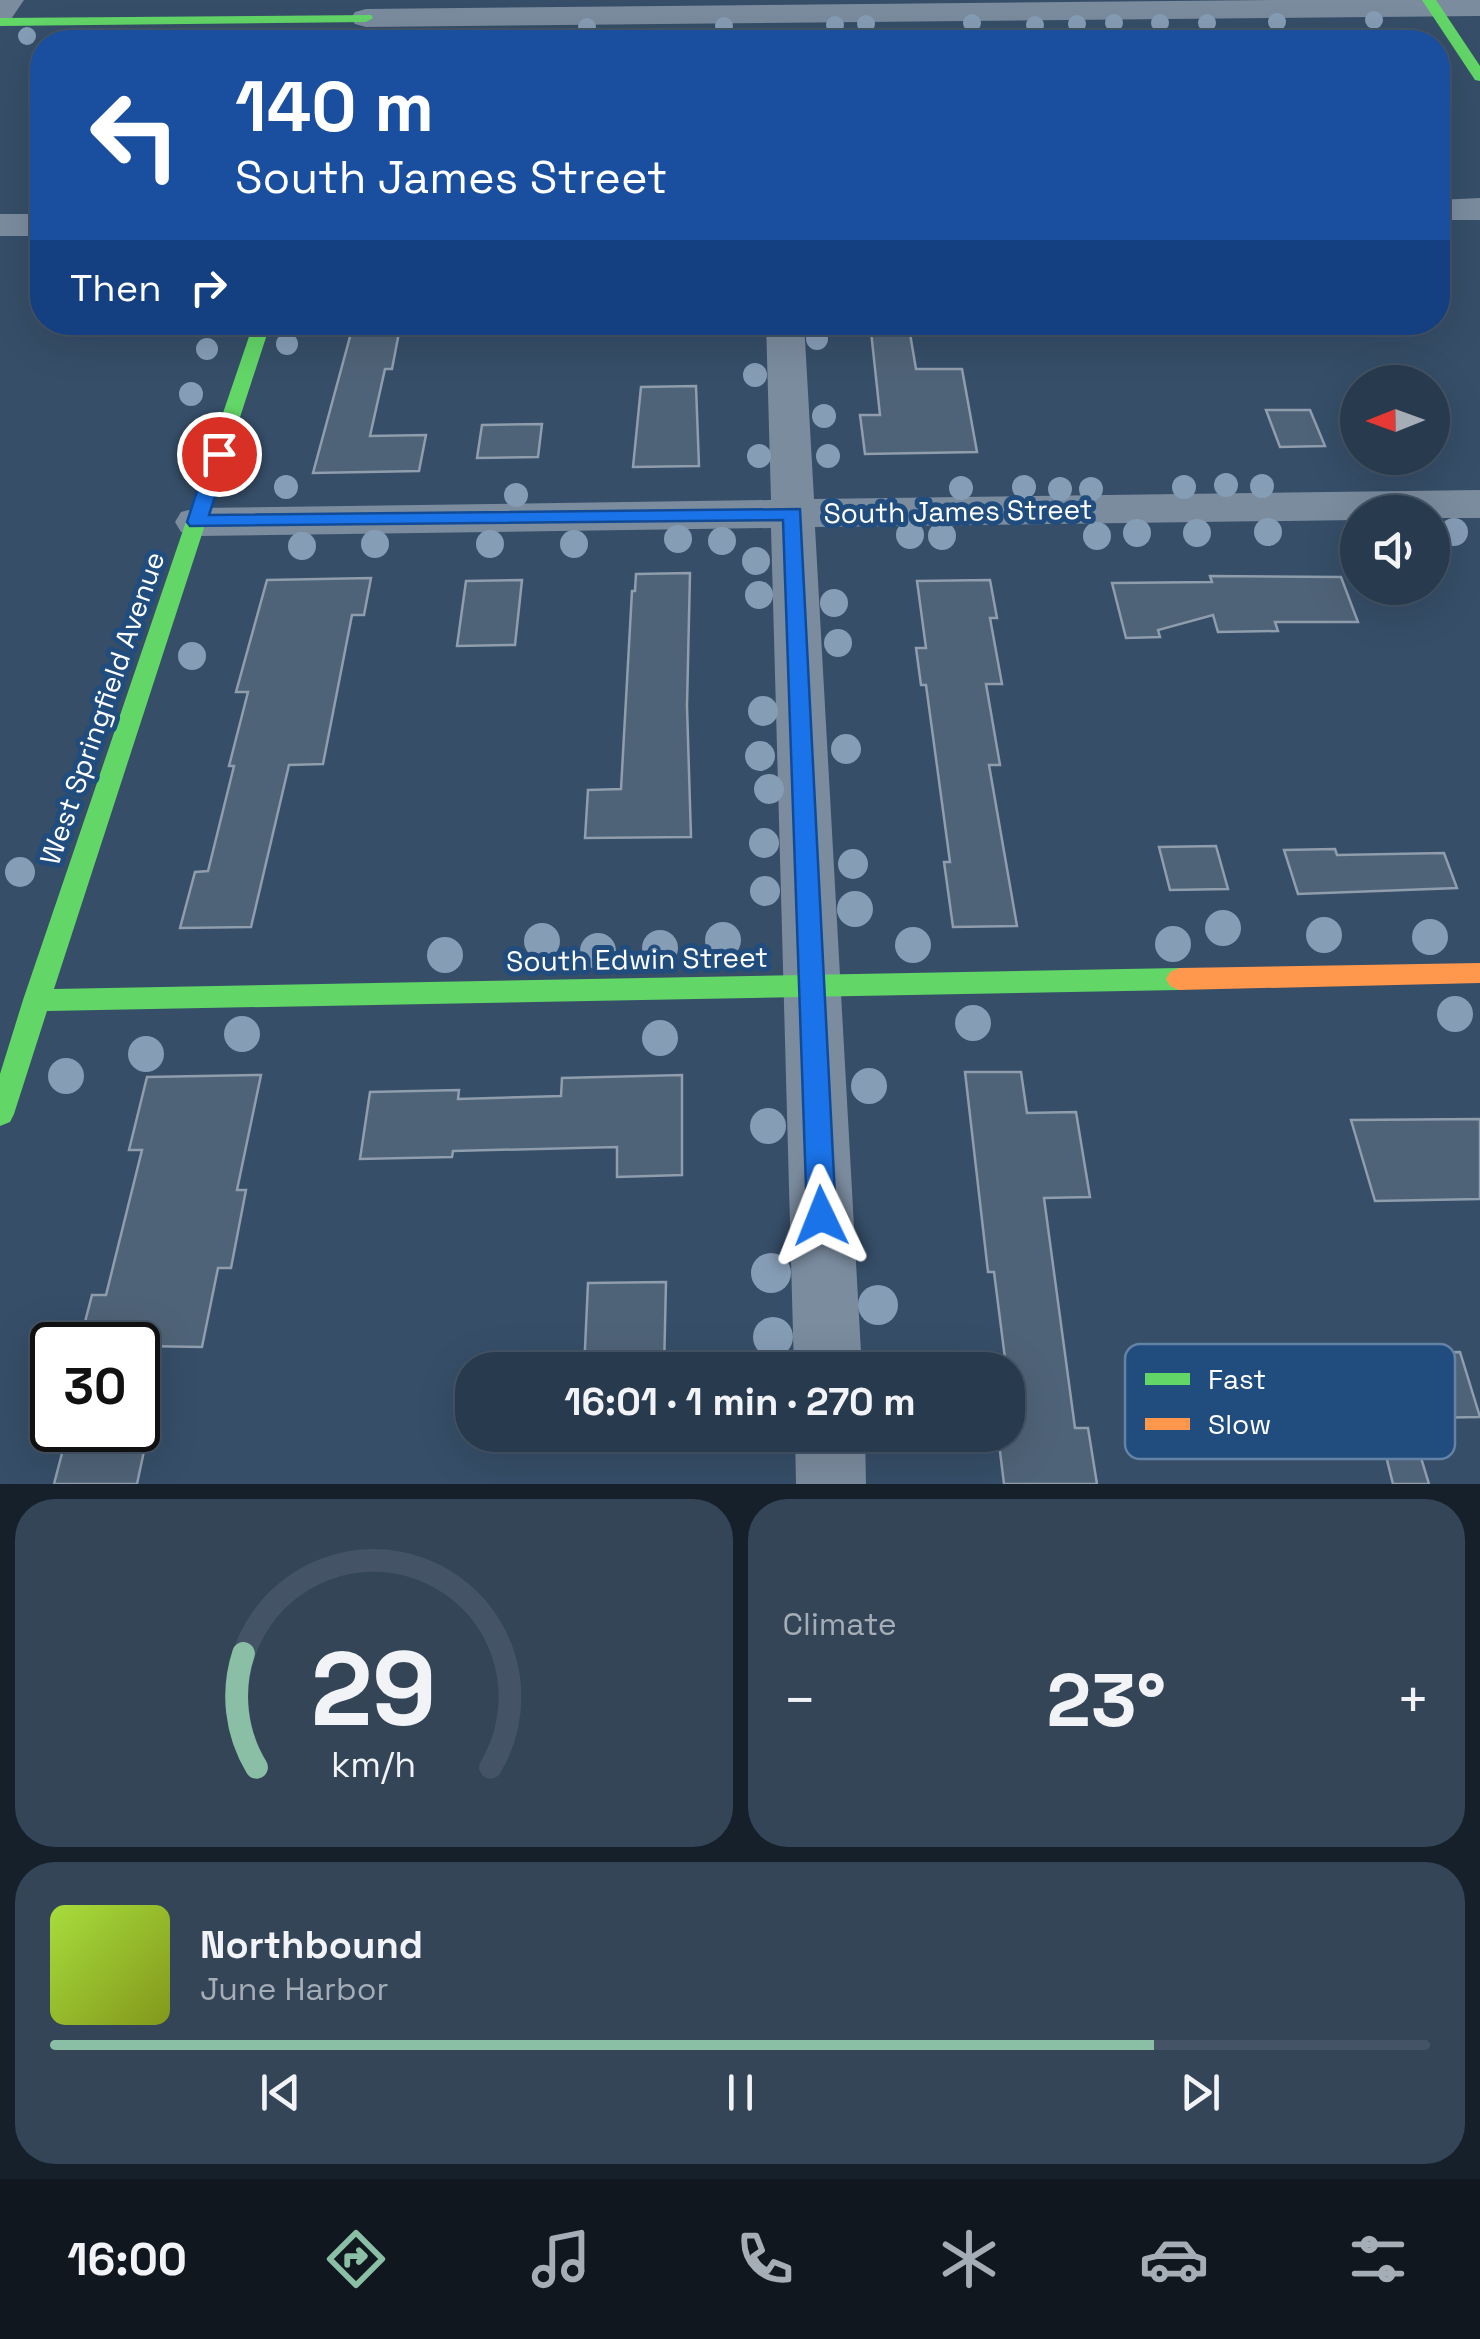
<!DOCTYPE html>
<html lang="en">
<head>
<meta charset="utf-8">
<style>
	:root { --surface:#283a4e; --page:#344558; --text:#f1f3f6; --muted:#a5adb6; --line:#445466; --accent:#8abfa5 }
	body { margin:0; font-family:"Space Grotesk",sans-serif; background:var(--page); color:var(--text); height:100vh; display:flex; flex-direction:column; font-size:38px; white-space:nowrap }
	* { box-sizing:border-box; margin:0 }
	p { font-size:32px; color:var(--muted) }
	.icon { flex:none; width:55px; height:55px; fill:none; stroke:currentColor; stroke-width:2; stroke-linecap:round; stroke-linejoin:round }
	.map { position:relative; height:1484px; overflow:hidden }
	.sheet { display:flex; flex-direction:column; gap:15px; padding:15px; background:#16202b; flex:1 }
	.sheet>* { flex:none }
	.hud { position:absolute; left:30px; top:30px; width:1420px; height:305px; border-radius:40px; box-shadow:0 10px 40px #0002,0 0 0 2px var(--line); background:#1a4fa0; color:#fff; overflow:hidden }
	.needle { width:65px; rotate:269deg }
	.tools { position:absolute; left:1340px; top:365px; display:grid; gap:20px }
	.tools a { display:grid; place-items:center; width:110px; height:110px; border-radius:50%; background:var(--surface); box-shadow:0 10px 40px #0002,0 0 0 2px var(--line); font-size:50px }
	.speed { position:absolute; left:30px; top:1322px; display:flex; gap:20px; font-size:50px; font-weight:700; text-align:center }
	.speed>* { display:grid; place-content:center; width:130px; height:130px; border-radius:50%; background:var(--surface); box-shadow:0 10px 40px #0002,0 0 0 2px var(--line); line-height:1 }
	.speed .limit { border:5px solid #111; border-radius:15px; background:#fff; color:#111 }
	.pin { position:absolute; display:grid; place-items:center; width:85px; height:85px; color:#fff; margin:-42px; border:5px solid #fff; border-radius:50%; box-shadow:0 2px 10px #0007 }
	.me { position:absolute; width:110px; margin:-55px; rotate:358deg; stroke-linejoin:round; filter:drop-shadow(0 0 8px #0008) }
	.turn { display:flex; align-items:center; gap:35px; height:210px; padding:0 40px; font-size:45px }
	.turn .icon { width:130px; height:130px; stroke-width:2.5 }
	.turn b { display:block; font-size:70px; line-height:85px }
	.then { display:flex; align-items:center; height:95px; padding:0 40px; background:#0003; gap:20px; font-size:38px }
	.big { font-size:75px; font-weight:800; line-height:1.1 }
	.sheet .tile { flex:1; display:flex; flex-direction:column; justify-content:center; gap:15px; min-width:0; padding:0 35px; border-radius:40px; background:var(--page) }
	.sheet .dial { align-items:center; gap:0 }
	.dial svg { height:260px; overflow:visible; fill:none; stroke:var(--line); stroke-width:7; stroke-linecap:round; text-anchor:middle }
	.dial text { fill:var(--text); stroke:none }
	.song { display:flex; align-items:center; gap:30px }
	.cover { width:120px; height:120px; border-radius:15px; background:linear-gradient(135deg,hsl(80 70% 55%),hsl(70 70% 35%)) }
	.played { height:10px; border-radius:5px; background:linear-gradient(90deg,var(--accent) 80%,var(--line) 80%) }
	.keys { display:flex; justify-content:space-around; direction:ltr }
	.heat { display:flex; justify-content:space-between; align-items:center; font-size:55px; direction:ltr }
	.sheet .tiles { flex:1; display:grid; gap:15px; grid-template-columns:1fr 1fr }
	.tile:last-child { grid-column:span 2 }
	.trip { position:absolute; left:455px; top:1352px; width:570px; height:100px; border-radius:40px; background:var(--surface); box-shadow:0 10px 40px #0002,0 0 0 2px var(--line); font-weight:800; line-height:100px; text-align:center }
	.tabs { display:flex; height:160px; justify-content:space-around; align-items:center; background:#10171f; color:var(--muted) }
	.tabs .icon { width:70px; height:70px }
	.tabs .selected { color:var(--accent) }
	.tabs b { font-size:45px; color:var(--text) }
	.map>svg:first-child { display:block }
	.building { fill:#4f6378; stroke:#8f9dad; stroke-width:2.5 }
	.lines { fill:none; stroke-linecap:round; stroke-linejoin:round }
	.street { fill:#7b8c9f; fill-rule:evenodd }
	.fast { fill:#63d668; fill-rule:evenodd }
	.slow { fill:#ff974d; fill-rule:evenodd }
	.tree { fill:#869db6 }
	.route { fill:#1a73e8; stroke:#114b97; stroke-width:2.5 }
	.labels { text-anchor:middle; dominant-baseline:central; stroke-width:10; stroke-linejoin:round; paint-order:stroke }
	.street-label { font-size:28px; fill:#fff; stroke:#204d7e }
	.key { fill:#204d7e; stroke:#6382a5; stroke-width:2.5 }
	.key-label { font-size:28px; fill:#fff }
</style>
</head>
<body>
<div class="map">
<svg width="1480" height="1484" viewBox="0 0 1480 1484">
	<rect width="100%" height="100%" fill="#364e68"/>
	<g class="building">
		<path d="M354,322H401L392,369H385L370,436L426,435L419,471L313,473Z"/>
		<path d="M870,322H908L916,369H962L977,452L865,454L860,415H880Z"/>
		<path d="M696,386L699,466L633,467L641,387Z"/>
		<path d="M1266,410H1310L1325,446L1280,447Z"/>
		<path d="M542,424L538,457L477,458L482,425Z"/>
		<path d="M690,573L687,706L691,837L585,838L588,790L621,789L632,591H635L636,574Z"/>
		<path d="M1210,576L1341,577L1358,622H1275L1278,631L1218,632L1213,615L1158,630L1160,637L1126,638L1112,583L1212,582Z"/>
		<path d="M371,578L364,615H352L323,764L289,765L251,927L180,928L195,872L208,871L234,766H229L248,692H236L267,580Z"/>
		<path d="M522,580L515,645L457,646L466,581Z"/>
		<path d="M990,580L997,618H990L1002,684H986L1000,765H989L1017,926L953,927L944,862H950L926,685H921L916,648H926L917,581Z"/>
		<path d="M1216,846L1228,889L1170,890L1159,847Z"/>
		<path d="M1335,849L1337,855L1444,853L1457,888L1298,894L1284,850Z"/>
		<path d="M965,1072H1021L1027,1113L1076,1112L1090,1197L1044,1198L1075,1428H1088L1097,1484H1004L998,1435H1008V1430L1014,1429L994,1272H988Z"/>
		<path d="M261,1075L237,1190H246L231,1268H218L202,1347L79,1345L92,1295H106L142,1150H129L147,1077Z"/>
		<path d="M682,1075V1175L617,1177V1147L453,1151L452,1157L360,1159L370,1092L459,1090L458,1099L561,1096L562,1078Z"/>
		<path d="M1480,1119V1199L1375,1201L1351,1120Z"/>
		<path d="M666,1282L664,1370H584L588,1283Z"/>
		<path d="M1460,1352L1480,1417L1424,1418L1404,1353Z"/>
		<path d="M147,1437L137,1484H54L66,1438Z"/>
		<path d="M1384,1448H1418L1429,1484H1393Z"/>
	</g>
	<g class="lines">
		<g class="street">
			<path d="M0,0H24L11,19L0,22Z"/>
			<path d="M1281,0H1480V16L366,27L355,24L351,18L355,12L366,9Z"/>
			<path d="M1480,198V220H1438V200Z"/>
			<rect x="0" y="214" width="42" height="22"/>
			<path d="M766,322H804L814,499L1480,490V518H1432V512H1358V520L815,527L862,1370H794L771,528L197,536L181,532L175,522L181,512L197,508L771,500Z"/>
			<path d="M795,1435H865L866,1484H796Z"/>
		</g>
		<g class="fast">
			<path d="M1422,0H1436L1480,66V81L1475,80Z"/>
			<path d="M371,15L373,18L366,22L0,26V18Z"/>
			<path d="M254,322H271L54,989L1179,968L1188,972L1192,979L1188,986L1179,990L47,1011L14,1114L10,1122L0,1126V1074L23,1000Z"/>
		</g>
		<path class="slow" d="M1480,963V983L1179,990L1170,986L1166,979L1170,972L1179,968Z"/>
	</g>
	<g class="tree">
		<circle cx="1374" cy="20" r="9"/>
		<circle cx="1277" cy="22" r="9"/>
		<circle cx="972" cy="23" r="9"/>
		<circle cx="1114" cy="23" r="9"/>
		<circle cx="1160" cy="23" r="9"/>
		<circle cx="1207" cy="23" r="9"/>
		<circle cx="866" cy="24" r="9"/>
		<circle cx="1077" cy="24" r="9"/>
		<circle cx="835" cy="25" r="9"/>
		<circle cx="1035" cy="25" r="9"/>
		<circle cx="724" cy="26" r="9"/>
		<circle cx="587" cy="27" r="9"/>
		<circle cx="27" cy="36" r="9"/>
		<circle cx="817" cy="339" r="11"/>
		<circle cx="287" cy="344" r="11"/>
		<circle cx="207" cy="349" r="11"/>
		<circle cx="755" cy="375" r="12"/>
		<circle cx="191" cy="394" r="12"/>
		<circle cx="824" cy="416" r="12"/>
		<circle cx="759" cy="456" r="12"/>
		<circle cx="828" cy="456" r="12"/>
		<circle cx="1226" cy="485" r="12"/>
		<circle cx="1262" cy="486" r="12"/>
		<circle cx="286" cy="487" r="12"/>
		<circle cx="1024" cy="487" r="12"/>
		<circle cx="1184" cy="487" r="12"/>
		<circle cx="961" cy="488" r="12"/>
		<circle cx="1060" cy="489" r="12"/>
		<circle cx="1091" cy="489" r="12"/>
		<circle cx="516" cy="495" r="12"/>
		<circle cx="1268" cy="532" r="14"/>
		<circle cx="1454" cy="532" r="14"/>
		<circle cx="1137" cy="533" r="14"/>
		<circle cx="1197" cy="533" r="14"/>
		<circle cx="910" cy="535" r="14"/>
		<circle cx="942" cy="536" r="14"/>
		<circle cx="1097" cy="536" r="14"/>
		<circle cx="678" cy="539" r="14"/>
		<circle cx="722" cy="541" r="14"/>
		<circle cx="375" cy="544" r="14"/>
		<circle cx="490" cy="544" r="14"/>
		<circle cx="574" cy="544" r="14"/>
		<circle cx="302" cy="546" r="14"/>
		<circle cx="756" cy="561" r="14"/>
		<circle cx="759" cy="595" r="14"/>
		<circle cx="834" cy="603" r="14"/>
		<circle cx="838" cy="643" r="14"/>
		<circle cx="192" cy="656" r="14"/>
		<circle cx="763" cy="711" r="15"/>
		<circle cx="846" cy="749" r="15"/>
		<circle cx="760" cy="756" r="15"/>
		<circle cx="769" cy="789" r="15"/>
		<circle cx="764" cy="843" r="15"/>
		<circle cx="853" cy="864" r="15"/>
		<circle cx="20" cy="872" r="15"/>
		<circle cx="765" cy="891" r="15"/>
		<circle cx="855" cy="909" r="18"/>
		<circle cx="1223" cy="928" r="18"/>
		<circle cx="1324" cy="935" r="18"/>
		<circle cx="1430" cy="937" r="18"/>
		<circle cx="723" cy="940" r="18"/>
		<circle cx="542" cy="941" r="18"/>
		<circle cx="1173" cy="944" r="18"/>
		<circle cx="913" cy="945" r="18"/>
		<circle cx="660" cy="948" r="18"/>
		<circle cx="598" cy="951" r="18"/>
		<circle cx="445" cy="955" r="18"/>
		<circle cx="1455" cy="1014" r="18"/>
		<circle cx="973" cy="1023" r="18"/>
		<circle cx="242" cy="1034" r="18"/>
		<circle cx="660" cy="1038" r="18"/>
		<circle cx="146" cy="1054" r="18"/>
		<circle cx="66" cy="1076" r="18"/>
		<circle cx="869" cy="1086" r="18"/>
		<circle cx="768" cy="1126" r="18"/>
		<circle cx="771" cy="1273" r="20"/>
		<circle cx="878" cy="1305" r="20"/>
		<circle cx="773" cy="1337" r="20"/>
	</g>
	<path class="route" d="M219,448L229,454L209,515L800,509L836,1216L831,1225L821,1229L811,1225L807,1216L783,520L190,526L187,522L209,454Z"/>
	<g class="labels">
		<g class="street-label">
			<text transform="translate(958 511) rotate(-1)">South James Street</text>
			<text transform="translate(102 708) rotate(-71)">West Springfield Avenue</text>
			<text transform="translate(637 959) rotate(-1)">South Edwin Street</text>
		</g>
	</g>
	<rect x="1125" y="1344" width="330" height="115" rx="15" class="key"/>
	<rect x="1145" y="1373" width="45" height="12" fill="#63d668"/>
	<rect x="1145" y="1418" width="45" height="12" fill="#ff974d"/>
	<g class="key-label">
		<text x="1208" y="1389">Fast</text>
		<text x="1208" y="1434">Slow</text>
	</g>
</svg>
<div class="tools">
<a><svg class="needle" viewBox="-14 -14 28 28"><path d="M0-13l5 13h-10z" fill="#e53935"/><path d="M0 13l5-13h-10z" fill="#a5adb6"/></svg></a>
<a><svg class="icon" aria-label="sound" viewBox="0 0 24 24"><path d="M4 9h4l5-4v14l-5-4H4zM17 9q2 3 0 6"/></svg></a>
</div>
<div class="speed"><div class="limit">30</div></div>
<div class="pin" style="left:219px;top:454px;background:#d93025"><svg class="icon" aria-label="arrive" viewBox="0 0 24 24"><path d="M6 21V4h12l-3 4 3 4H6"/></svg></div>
<svg class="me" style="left:821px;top:1216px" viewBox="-20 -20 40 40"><path d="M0-17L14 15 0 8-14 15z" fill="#1a73e8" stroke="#fff" stroke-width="4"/></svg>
<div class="trip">16:01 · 1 min · 270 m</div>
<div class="hud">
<div class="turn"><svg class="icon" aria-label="left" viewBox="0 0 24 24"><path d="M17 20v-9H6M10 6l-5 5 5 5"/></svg><div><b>140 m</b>South James Street</div></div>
<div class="then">Then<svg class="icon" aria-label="right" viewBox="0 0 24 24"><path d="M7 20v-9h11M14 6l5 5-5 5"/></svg></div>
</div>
</div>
<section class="sheet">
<div class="tiles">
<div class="tile dial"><svg viewBox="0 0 100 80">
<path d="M14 69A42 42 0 1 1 86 69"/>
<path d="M14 69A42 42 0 0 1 10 34" stroke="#8abfa5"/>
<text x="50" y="56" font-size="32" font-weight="700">29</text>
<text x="50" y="72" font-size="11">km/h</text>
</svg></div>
<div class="tile"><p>Climate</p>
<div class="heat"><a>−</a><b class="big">23°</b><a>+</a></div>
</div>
<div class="tile">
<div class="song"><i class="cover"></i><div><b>Northbound</b><p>June Harbor</p></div></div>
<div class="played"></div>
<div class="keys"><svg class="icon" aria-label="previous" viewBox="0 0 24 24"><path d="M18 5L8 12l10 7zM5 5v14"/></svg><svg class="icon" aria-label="pause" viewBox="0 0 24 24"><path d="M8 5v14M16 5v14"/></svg><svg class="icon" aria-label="next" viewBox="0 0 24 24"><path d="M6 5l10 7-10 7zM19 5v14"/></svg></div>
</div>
</div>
</section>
<nav class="tabs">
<b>16:00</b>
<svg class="icon selected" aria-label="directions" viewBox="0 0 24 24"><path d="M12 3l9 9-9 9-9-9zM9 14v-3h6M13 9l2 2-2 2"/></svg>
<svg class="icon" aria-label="music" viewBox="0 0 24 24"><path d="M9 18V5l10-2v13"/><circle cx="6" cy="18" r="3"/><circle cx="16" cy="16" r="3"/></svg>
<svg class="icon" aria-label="phone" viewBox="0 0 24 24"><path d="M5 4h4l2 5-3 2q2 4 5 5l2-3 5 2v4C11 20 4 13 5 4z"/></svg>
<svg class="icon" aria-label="climate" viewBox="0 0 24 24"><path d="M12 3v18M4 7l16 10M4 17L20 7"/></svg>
<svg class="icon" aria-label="car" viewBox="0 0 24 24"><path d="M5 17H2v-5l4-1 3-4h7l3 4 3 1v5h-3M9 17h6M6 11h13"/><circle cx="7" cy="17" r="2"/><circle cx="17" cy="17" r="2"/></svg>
<svg class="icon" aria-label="filters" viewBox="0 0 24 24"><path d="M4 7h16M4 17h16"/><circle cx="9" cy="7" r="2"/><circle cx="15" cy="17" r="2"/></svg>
</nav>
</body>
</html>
